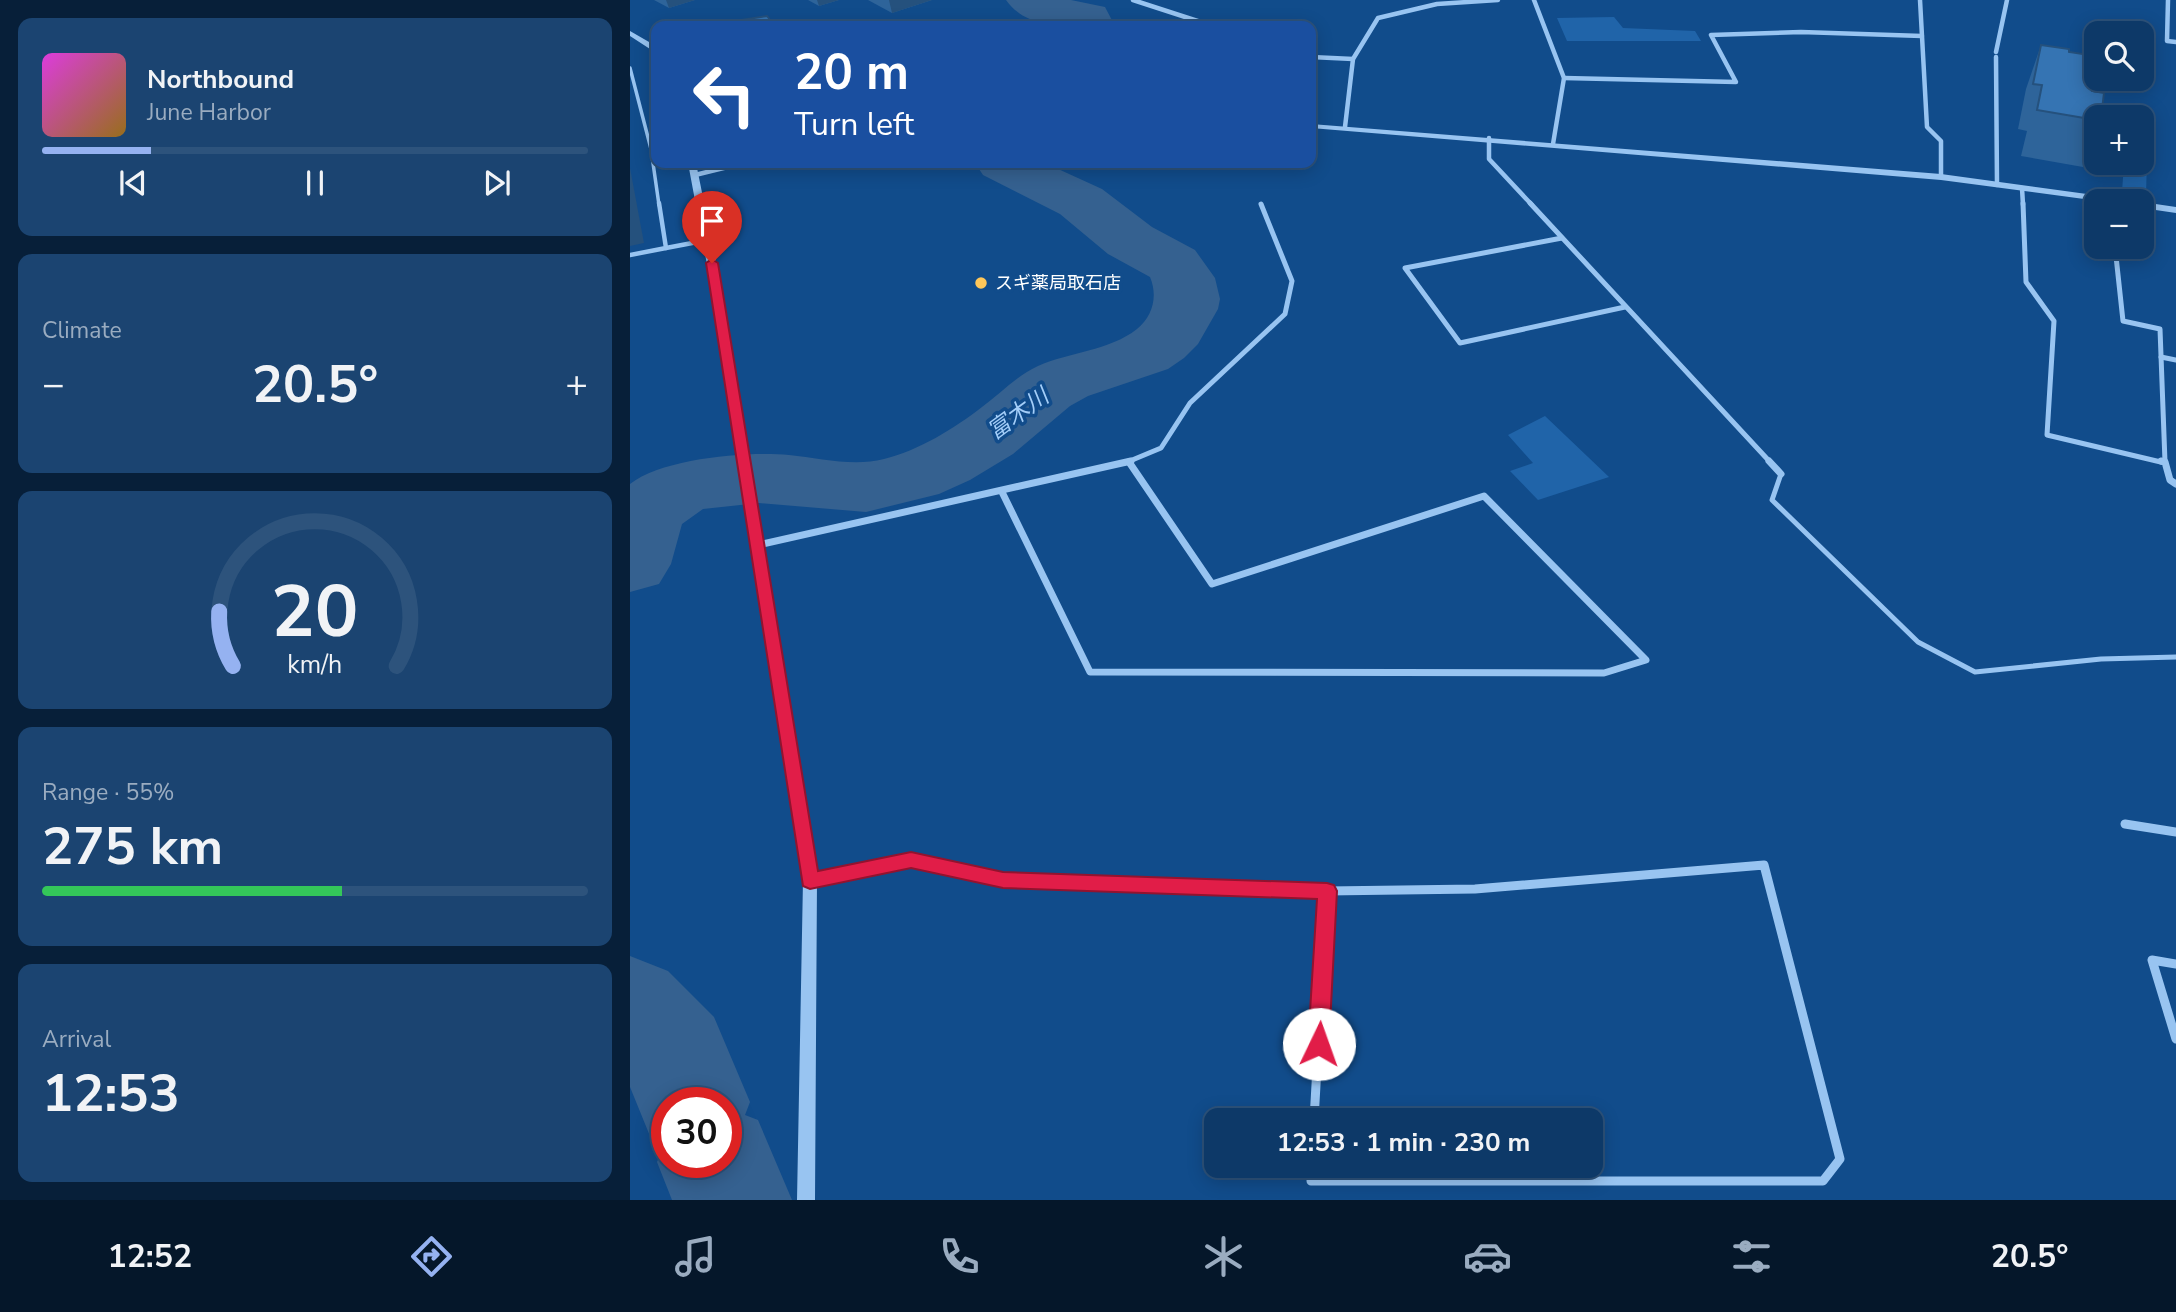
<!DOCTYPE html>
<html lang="en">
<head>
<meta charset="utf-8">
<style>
	:root { --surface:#0d3968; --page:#1b4471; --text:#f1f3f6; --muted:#9aacc0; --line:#2d537c; --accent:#95b2f1 }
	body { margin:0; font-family:"Nunito Sans","Noto Sans JP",sans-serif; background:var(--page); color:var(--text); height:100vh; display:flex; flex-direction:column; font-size:26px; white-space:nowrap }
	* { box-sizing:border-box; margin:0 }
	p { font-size:23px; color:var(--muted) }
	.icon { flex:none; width:38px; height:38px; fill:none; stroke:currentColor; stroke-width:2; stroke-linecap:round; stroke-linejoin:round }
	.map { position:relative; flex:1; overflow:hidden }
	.side { display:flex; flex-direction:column; gap:18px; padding:18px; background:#071f39; width:630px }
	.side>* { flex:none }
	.top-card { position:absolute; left:21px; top:21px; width:665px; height:147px; border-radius:14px; box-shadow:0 4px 18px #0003,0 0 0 2px var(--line); background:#1a4fa0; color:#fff; overflow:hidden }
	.tools { position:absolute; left:1454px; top:21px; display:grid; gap:14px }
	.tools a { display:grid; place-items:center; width:70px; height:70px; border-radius:14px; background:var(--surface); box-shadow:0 4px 18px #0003,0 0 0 2px var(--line); font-size:35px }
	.speed { position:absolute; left:21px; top:1087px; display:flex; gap:14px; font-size:35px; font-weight:700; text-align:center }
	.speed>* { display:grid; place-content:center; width:91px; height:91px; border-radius:50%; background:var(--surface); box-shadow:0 4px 18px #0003,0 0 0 2px var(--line); line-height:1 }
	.speed .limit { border:10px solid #d22; background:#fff; color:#111 }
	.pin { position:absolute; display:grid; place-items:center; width:60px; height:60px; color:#fff; margin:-72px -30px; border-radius:50% 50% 50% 0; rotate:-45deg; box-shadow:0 0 7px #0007 }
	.pin .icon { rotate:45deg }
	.me { position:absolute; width:77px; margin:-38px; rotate:3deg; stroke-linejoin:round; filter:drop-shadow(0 0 5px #0008) }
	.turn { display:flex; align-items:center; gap:24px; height:147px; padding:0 28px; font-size:32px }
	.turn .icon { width:91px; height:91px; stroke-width:2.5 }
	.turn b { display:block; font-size:49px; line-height:60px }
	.big { font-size:52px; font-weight:700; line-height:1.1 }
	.side .widget { flex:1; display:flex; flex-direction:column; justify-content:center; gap:10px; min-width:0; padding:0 24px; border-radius:14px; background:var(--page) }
	.side .dial { align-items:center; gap:0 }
	.dial svg { height:182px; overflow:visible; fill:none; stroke:var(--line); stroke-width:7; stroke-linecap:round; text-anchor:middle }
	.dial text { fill:var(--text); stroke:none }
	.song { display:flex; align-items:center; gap:21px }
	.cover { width:84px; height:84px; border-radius:10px; background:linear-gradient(135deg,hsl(300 70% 55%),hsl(40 70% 35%)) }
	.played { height:7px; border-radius:4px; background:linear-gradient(90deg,var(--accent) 20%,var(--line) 20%) }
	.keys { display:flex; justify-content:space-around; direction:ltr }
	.heat { display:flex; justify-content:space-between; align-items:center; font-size:38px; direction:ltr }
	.charge { height:10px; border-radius:5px; background:linear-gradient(90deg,#34c759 55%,var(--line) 0) }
	.trip { position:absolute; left:574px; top:1108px; width:399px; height:70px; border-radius:14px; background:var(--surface); box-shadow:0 4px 18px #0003,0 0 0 2px var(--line); font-weight:700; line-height:70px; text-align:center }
	.tabs { display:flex; height:112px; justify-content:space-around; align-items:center; background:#05172a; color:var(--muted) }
	.tabs .icon { width:49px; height:49px }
	.tabs .current { color:var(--accent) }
	.tabs b { font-size:32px; color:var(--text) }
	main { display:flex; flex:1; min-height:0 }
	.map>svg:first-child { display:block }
	.green { fill:#2064a9 }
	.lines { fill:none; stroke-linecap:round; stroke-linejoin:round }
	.river { fill:#356190; fill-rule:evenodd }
	.service-far2 { stroke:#98c4f1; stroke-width:3.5 }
	.service-far1 { stroke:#98c4f1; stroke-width:4.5 }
	.service { stroke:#98c4f1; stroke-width:5 }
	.minor-far3 { stroke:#98c4f1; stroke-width:4.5 }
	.minor-far2 { stroke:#98c4f1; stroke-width:5 }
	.minor-far1 { stroke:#98c4f1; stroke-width:7 }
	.minor { stroke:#98c4f1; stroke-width:9 }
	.tertiary { fill:#98c4f1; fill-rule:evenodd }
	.wall { fill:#2e649a }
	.shaded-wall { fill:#25517d }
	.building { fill:#3574b3; stroke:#25517d; stroke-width:2 }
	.route { fill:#e11d48; stroke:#92132f; stroke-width:2 }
	.poi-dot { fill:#ffc759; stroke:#114c8b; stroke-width:2.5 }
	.labels { text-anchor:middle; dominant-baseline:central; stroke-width:7; stroke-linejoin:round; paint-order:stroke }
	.far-poi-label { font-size:18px; fill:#fff; stroke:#114c8b; text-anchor:start }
	.water-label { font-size:23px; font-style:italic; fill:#a4cef9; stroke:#114c8b }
</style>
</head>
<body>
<main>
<section class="side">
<div class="widget">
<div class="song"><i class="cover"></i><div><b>Northbound</b><p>June Harbor</p></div></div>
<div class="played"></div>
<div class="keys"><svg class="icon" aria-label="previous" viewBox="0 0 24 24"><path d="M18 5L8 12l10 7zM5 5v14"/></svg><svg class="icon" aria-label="pause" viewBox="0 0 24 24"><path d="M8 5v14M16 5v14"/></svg><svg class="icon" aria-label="next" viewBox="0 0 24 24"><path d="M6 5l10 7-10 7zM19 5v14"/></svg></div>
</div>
<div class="widget"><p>Climate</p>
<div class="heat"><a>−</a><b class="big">20.5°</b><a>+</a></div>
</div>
<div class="widget dial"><svg viewBox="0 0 100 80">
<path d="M14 69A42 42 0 1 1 86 69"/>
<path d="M14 69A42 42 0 0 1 8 45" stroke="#95b2f1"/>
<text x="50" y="56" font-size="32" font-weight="700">20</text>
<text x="50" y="72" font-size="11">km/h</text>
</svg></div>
<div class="widget"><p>Range · 55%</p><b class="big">275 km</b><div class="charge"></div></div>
<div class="widget"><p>Arrival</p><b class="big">12:53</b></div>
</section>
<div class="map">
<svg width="1546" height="1200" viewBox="0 0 1546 1200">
	<rect width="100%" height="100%" fill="#114c8b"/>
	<g class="green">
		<path d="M984,17L993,28L1065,31L1071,41H937L927,18Z"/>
		<path d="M1512,159L1517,160L1516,195L1492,192L1494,163H1512Z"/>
		<path d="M915,416L979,477L908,500L880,471L903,463L878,435Z"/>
	</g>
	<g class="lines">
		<g class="river">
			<path d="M376,0H441L475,7L485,26C450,28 399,33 376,0Z"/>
			<path d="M345,163H415L472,189L522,227L565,250L585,278L590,299L588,309L568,344L554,358L538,369L458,396L440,406L383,454L340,480L309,494L236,512L129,503L73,509L52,524L41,564L29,584L0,592V484C33,458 118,451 159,455C190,458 223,467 254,459C288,451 325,428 352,407C371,393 386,376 408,366C439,352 479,351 507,329C523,316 528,296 520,277L478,254L430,214L353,175Z"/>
			<path d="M0,956L38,971L84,1017L120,1102L115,1115L128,1120L162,1200H42L27,1162L34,1146L22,1141L0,1087ZM37,1102H96V1162H37Z"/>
		</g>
		<path class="service-far2" d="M0,68L21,149L29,205"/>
		<g class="service-far1">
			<path d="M36,248L78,240"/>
			<path d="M0,255L36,248L29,203"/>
		</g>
		<path class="service" d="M1151,474L1142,500L1288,642L1345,672L1471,659L1546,657"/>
		<g class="minor-far3">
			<path d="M503,0L583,26"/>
			<path d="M904,0L934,78L923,144"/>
			<path d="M1290,0L1297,127L1311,141V177"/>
			<path d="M1538,0L1537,41L1546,42"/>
			<path d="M1366,52L1377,0"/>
			<path d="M681,57L723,59"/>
			<path d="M1366,57L1367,185"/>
			<path d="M934,78L1106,82L1081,35L1171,32L1292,36"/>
			<path d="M715,127L723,59L748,18L807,4L868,0"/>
			<path d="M859,138V159L902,205"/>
			<path d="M65,175L114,163"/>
			<path d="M1392,188L1393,205"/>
		</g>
		<g class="minor-far2">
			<path d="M900,203L1141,463"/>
			<path d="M1393,203L1396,282L1424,321L1417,435L1535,463"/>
			<path d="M932,238L775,268L830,343L995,307"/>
			<path d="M1485,247L1493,321L1530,329L1535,462"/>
			<path d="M1531,357L1546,360"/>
			<path d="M495,463L531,448L560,403L655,314L662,281L631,204"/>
		</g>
		<g class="minor-far1">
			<path d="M1139,461L1151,474"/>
			<path d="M1531,461L1535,462L1540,480L1546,484"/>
			<path d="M372,492L460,672L974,673L1016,660L854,496L582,584L499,462"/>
			<path d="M128,545L501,461"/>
		</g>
		<g class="minor">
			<path d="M1495,824L1546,832"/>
			<path d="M180,880L281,860L373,880L697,891L845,889L1134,865L1210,1159L1193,1181H681L682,1166"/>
			<path d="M1546,964L1522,960L1546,1039"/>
			<path d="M684,1120L697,891"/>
		</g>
		<g class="tertiary">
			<path d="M0,31L26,46V56H23L20,49L0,36Z"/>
			<path d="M681,124L1311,174L1486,198L1490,201H1469L1311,180L681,128Z"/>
			<path d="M58,163H66L91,286L187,880L185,1200H167L173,880L81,286Z"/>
			<path d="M1512,202L1546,207V213L1512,208Z"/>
		</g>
	</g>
	<g class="wall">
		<path d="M24,0H65L39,8Z"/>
		<path d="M178,0H209L189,6Z"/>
		<path d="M238,0H302L262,13Z"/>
		<path d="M1411,45L1439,52L1462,91L1466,117V131L1453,167L1391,156L1397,131L1388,129L1396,89Z"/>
	</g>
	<g class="shaded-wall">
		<path d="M36,0H65L39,8Z"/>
		<path d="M187,0H209L189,6Z"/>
		<path d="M259,0H302L262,13Z"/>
		<path d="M0,168L14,243L0,246Z"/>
	</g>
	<g class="building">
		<path d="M137,16L145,26H94L92,23Z"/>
		<path d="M1411,45L1439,49V52L1466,56L1462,91L1474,93L1471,117H1466V120L1407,110L1412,85L1403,84Z"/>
	</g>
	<path class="route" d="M82,259L88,263L188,871L281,852L373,872L697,883L704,885L707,891L699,1044L696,1051L689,1054L681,1051L678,1044L687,899L373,888L281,868L180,889L173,886L76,263Z"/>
	<circle class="poi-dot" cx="351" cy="283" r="7"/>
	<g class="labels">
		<g class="far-poi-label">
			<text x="365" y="283">スギ薬局取石店</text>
		</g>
		<g class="water-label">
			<text transform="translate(388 414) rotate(-36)">富木川</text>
		</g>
	</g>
</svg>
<div class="tools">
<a><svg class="icon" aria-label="search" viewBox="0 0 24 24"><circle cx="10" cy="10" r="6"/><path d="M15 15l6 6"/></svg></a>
<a>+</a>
<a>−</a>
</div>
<div class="speed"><div class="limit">30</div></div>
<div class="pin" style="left:82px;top:263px;background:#d93025"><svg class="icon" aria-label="arrive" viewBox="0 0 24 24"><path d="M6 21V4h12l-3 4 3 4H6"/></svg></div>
<svg class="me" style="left:689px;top:1044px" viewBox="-20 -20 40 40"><circle r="19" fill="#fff"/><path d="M0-13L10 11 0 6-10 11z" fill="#e11d48"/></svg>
<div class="trip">12:53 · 1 min · 230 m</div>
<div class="top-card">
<div class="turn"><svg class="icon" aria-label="left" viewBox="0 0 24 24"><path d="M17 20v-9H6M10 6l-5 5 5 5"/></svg><div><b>20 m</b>Turn left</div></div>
</div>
</div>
</main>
<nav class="tabs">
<b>12:52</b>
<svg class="icon current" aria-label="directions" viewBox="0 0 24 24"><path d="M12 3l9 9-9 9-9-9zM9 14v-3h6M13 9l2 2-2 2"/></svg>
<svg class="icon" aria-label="music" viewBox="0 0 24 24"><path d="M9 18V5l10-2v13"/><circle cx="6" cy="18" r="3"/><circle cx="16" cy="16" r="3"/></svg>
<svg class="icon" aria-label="phone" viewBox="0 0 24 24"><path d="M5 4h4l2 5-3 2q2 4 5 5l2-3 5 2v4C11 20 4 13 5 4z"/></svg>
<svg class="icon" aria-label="climate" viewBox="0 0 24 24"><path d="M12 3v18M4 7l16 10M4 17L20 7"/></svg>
<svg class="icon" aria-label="car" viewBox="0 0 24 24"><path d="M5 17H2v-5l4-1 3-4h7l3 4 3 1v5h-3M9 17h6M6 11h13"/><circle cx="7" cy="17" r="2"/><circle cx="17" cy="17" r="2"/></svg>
<svg class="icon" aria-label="filters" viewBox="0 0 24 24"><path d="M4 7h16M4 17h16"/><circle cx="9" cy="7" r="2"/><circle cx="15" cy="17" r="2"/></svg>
<b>20.5°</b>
</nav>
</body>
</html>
